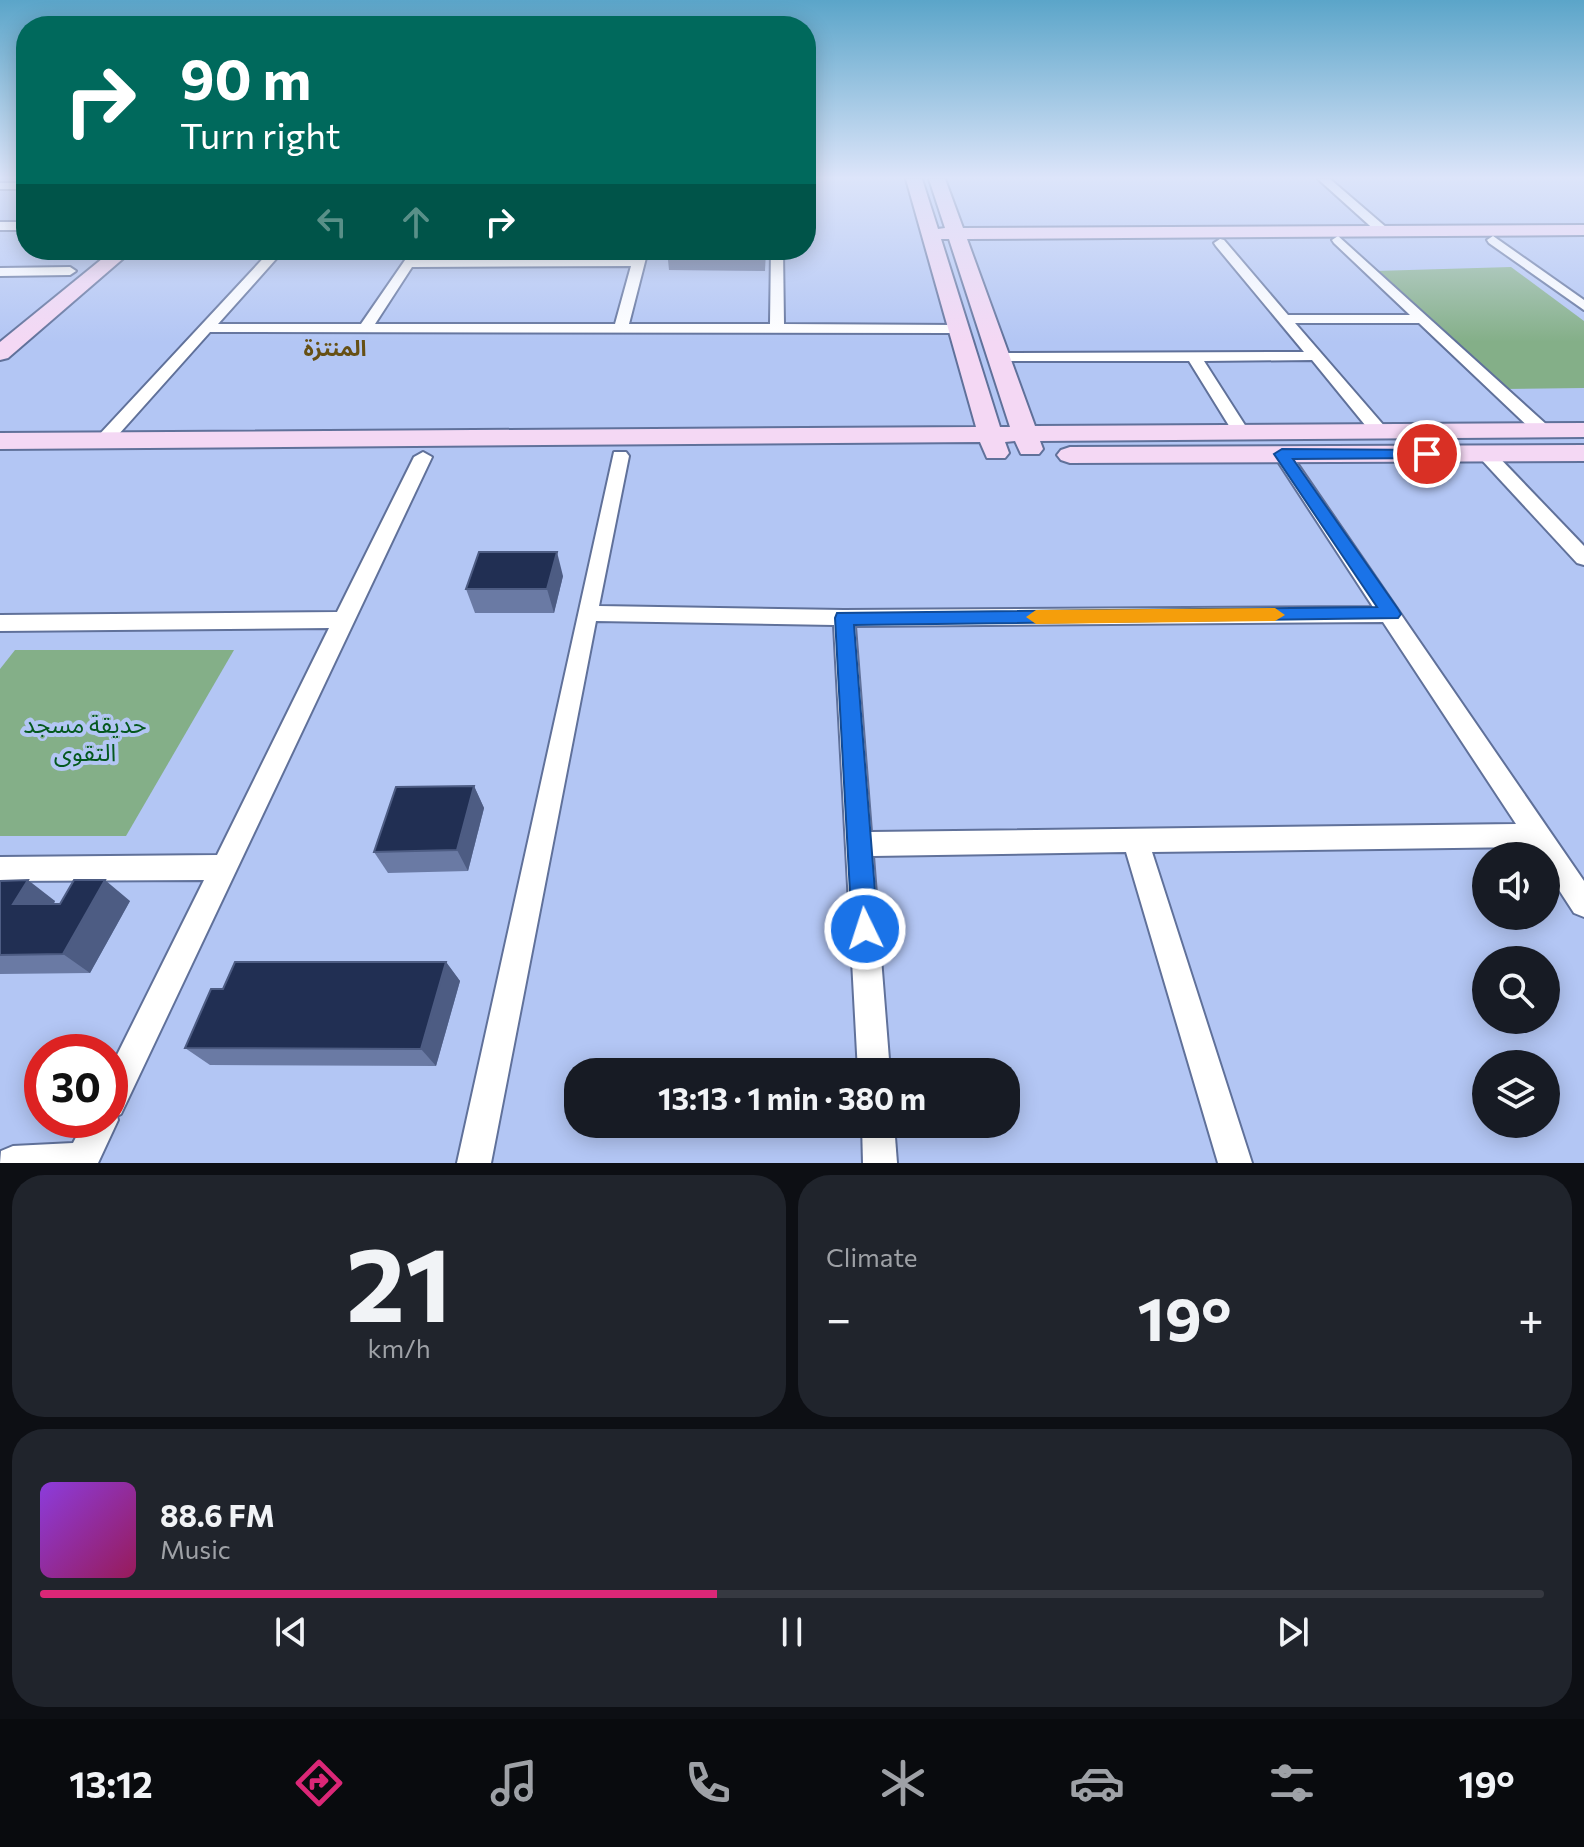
<!DOCTYPE html>
<html lang="en">
<head>
<meta charset="utf-8">
<style>
	:root { --surface:#171b24; --page:#20242c; --text:#f1f3f6; --muted:#9ea1a6; --line:#363941; --accent:#db2777 }
	body { margin:0; font-family:Commissioner,"Noto Sans Arabic",sans-serif; background:var(--page); color:var(--text); height:100vh; display:flex; flex-direction:column; font-size:30px; white-space:nowrap }
	* { box-sizing:border-box; margin:0 }
	p { font-size:26px; color:var(--muted) }
	.icon { flex:none; width:44px; height:44px; fill:none; stroke:currentColor; stroke-width:2; stroke-linecap:round; stroke-linejoin:round }
	.map { position:relative; height:1163px; overflow:hidden }
	.side { display:flex; flex-direction:column; gap:12px; padding:12px; background:#0d0f14; flex:1 }
	.side>* { flex:none }
	.guide { position:absolute; left:16px; top:16px; width:800px; height:244px; border-radius:32px; box-shadow:0 4px 20px #0003; background:#00695c; color:#fff; overflow:hidden }
	.tools { position:absolute; left:1472px; top:842px; display:grid; gap:16px }
	.tools a { display:grid; place-items:center; width:88px; height:88px; border-radius:50%; background:var(--surface); box-shadow:0 4px 20px #0003; font-size:40px }
	.speed { position:absolute; left:24px; top:1034px; display:flex; gap:16px; font-size:40px; font-weight:700; text-align:center }
	.speed>* { display:grid; place-content:center; width:104px; height:104px; border-radius:50%; background:var(--surface); box-shadow:0 4px 20px #0003; line-height:1 }
	.speed .limit { border:12px solid #d22; background:#fff; color:#111 }
	.pin { position:absolute; display:grid; place-items:center; width:68px; height:68px; color:#fff; margin:-34px; border:4px solid #fff; border-radius:50%; box-shadow:0 2px 8px #0007 }
	.me { position:absolute; width:88px; margin:-44px; rotate:356deg; stroke-linejoin:round; filter:drop-shadow(0 0 6px #0008) }
	.turn { display:flex; align-items:center; gap:28px; height:168px; padding:0 32px; font-size:36px }
	.turn .icon { width:104px; height:104px; stroke-width:2.5 }
	.turn b { display:block; font-size:56px; line-height:68px }
	.lanes { display:flex; align-items:center; height:76px; padding:0 32px; background:#0003; justify-content:center; gap:40px; direction:ltr }
	.lanes .off { opacity:.35 }
	.big { font-size:60px; font-weight:700; line-height:1.1 }
	.side .card { flex:1; display:flex; flex-direction:column; justify-content:center; gap:12px; min-width:0; padding:0 28px; border-radius:32px; background:var(--page) }
	.side .dial { align-items:center; gap:0 }
	.dial b { font-size:104px; line-height:1 }
	.song { display:flex; align-items:center; gap:24px }
	.cover { width:96px; height:96px; border-radius:12px; background:linear-gradient(135deg,hsl(270 70% 55%),hsl(330 70% 35%)) }
	.played { height:8px; border-radius:4px; background:linear-gradient(90deg,var(--accent) 45%,var(--line) 45%) }
	.keys { display:flex; justify-content:space-around; direction:ltr }
	.heat { display:flex; justify-content:space-between; align-items:center; font-size:44px; direction:ltr }
	.side .tiles { flex:1; display:grid; gap:12px; grid-template-columns:1fr 1fr }
	.card:last-child { grid-column:span 2 }
	.trip { position:absolute; left:564px; top:1058px; width:456px; height:80px; border-radius:32px; background:var(--surface); box-shadow:0 4px 20px #0003; font-weight:700; line-height:80px; text-align:center }
	.tab-bar { display:flex; height:128px; justify-content:space-around; align-items:center; background:#090b0e; color:var(--muted) }
	.tab-bar .icon { width:56px; height:56px }
	.tab-bar .selected { color:var(--accent) }
	.tab-bar b { font-size:36px; color:var(--text) }
	.map>svg:first-child { display:block }
	.green { fill:#84af88 }
	.lines { fill:none; stroke-linecap:round; stroke-linejoin:round }
	.minor-casing { stroke:#60719a; stroke-width:4 }
	.secondary-casing { stroke:#60719a; stroke-width:4 }
	.minor { fill:#fff; fill-rule:evenodd }
	.secondary { fill:#f4d8f4; fill-rule:evenodd }
	.wall { fill:#6a7aa4 }
	.shaded-wall { fill:#4d5c83 }
	.building { fill:#212f53; stroke:#4d5c83; stroke-width:2 }
	.route { fill:#1a73e8; stroke:#114b97; stroke-width:2 }
	.slow { fill:#f59e0b }
	.labels { text-anchor:middle; dominant-baseline:central; stroke-width:8; stroke-linejoin:round; paint-order:stroke }
	.far-neighbourhood-label { font-size:22px; font-weight:bold; fill:#665014; stroke:#b3c6f4 }
	.park-label { font-size:24px; fill:#04581e; stroke:#b3c6f4 }
</style>
</head>
<body>
<div class="map">
<svg width="1584" height="1163" viewBox="0 0 1584 1163">
	<rect width="100%" height="100%" fill="#b3c6f4"/>
	<g class="green">
		<path d="M1511,267L1584,321V388L1503,389L1375,271Z"/>
		<path d="M15,650H234L126,836H0V669Z"/>
	</g>
	<g class="lines">
		<g class="minor-casing">
			<g id="minor">
				<path d="M1318,179H1330L1387,228V234H1379Z"/>
				<rect x="0" y="183" width="26" height="6"/>
				<rect x="0" y="222" width="26" height="8"/>
				<path d="M1338,236L1547,425L1549,429L1547,433H1535L1419,323H1295L1386,428L1388,432L1380,437L1374,436L1312,360L1204,361L1250,433L1242,438L1236,437L1189,361H998L991,357L998,353L1304,352L1216,246L1214,243L1220,239L1224,240L1288,315H1410L1334,243L1332,240Z"/>
				<path d="M1493,236L1584,300V310L1489,243L1487,240Z"/>
				<path d="M271,250H284L218,324H361L412,250L421,253L417,259L634,258L636,250H648L629,324H770L771,250H783L784,324L959,325L966,329L959,333L210,332L110,444H98L96,440L98,436ZM631,266L615,324H375L412,267Z"/>
				<path d="M0,268L70,267L76,271L70,275L0,276Z"/>
				<path d="M1485,448L1491,449L1584,546V565L1577,563L1479,457L1476,453Z"/>
				<path d="M1282,449L1288,450L1584,881V917L1574,913L1546,870V856H1537L1531,847L1152,852L1252,1163H1218L1126,852L873,856L890,1072H858L834,625L596,621L491,1163H457L614,452H626L629,456L599,606L844,610L1373,607L1273,454ZM1383,622L1516,824L871,832L855,626Z"/>
				<path d="M423,452L432,457L121,1114L117,1116L118,1120L98,1163H0L1,1151L13,1146L73,1143L85,1120H110V1069L204,880L0,881V857L217,855L329,628L0,631V615L337,612L414,457Z"/>
				<path d="M862,1124H894L897,1163H863Z"/>
			</g>
		</g>
		<g class="secondary-casing">
			<g id="secondary">
				<path d="M906,179H922L938,229L945,228L929,179H945L963,228L1584,225V235L967,239L1035,426L1584,423V437L1040,441L1043,449L1039,454H1021L1015,441L1005,442L1009,453L1005,458H987L980,442L0,449V433L976,427ZM941,239H949L1010,427H1000Z"/>
				<path d="M113,250H133L8,358L0,360V342Z"/>
				<path d="M1584,445V461L1070,463L1061,460L1057,455L1061,450L1070,447Z"/>
			</g>
		</g>
		<use href="#minor" class="minor"/>
		<use href="#secondary" class="secondary"/>
	</g>
	<g class="wall">
		<path d="M667,250H766L765,271L669,270Z"/>
		<path d="M563,576L554,613H475L466,589Z"/>
		<path d="M474,786L484,808L468,871L388,873L374,852Z"/>
		<path d="M0,881L55,901L54,904L130,901L90,973L0,974Z"/>
		<path d="M446,962L460,981L436,1066L210,1065L185,1048L223,989Z"/>
	</g>
	<g class="shaded-wall">
		<path d="M557,552L563,576L554,613L547,589Z"/>
		<path d="M474,786L484,808L468,871L457,850Z"/>
		<path d="M28,880L55,901L41,924L13,904Z"/>
		<path d="M105,880L130,901L90,973L63,954Z"/>
		<path d="M446,962L460,981L436,1066L421,1049Z"/>
	</g>
	<g class="building">
		<path d="M479,552H557L547,589H466Z"/>
		<path d="M474,786L457,850L374,852L396,787Z"/>
		<path d="M28,880L13,904H60L74,880H105L63,954L0,955V881Z"/>
		<path d="M235,962H446L421,1049L185,1048L211,989H223Z"/>
	</g>
	<linearGradient id="sky" x2="0" y2="1"><stop stop-color="#5ba5c9"/><stop offset="0.52" stop-color="#dde5fa"/><stop offset="1" stop-color="#dde5fa" stop-opacity="0"/></linearGradient>
	<rect width="1584" height="342" fill="url(#sky)"/>
	<path class="route" d="M1282,449L1433,450V457L1427,458L1293,459L1398,609L1401,614L1398,618L854,625L878,929L874,938L865,942L856,938L852,929L835,618L837,613L1377,607L1274,454Z"/>
	<path class="slow" d="M1275,608L1285,615L1275,621L1036,624L1026,617L1036,610Z"/>
	<g class="labels">
		<g class="far-neighbourhood-label">
			<text x="335" y="347">المنتزة</text>
		</g>
		<g class="park-label">
			<text x="85" y="723">حديقة مسجد<tspan x="85" dy="28">التقوى</tspan></text>
		</g>
	</g>
</svg>
<div class="tools">
<a><svg class="icon" aria-label="sound" viewBox="0 0 24 24"><path d="M4 9h4l5-4v14l-5-4H4zM17 9q2 3 0 6"/></svg></a>
<a><svg class="icon" aria-label="search" viewBox="0 0 24 24"><circle cx="10" cy="10" r="6"/><path d="M15 15l6 6"/></svg></a>
<a><svg class="icon" aria-label="layers" viewBox="0 0 24 24"><path d="M12 4l9 5-9 5-9-5zM3 14l9 5 9-5"/></svg></a>
</div>
<div class="speed"><div class="limit">30</div></div>
<div class="pin" style="left:1427px;top:454px;background:#d93025"><svg class="icon" aria-label="arrive" viewBox="0 0 24 24"><path d="M6 21V4h12l-3 4 3 4H6"/></svg></div>
<svg class="me" style="left:865px;top:929px" viewBox="-20 -20 40 40"><circle r="17" fill="#1a73e8" stroke="#fff" stroke-width="3"/><path d="M0-11L8 9 0 5-8 9z" fill="#fff"/></svg>
<div class="trip">13:13 · 1 min · 380 m</div>
<div class="guide">
<div class="turn"><svg class="icon" aria-label="right" viewBox="0 0 24 24"><path d="M7 20v-9h11M14 6l5 5-5 5"/></svg><div><b>90 m</b>Turn right</div></div>
<div class="lanes"><svg class="icon off" aria-label="left" viewBox="0 0 24 24"><path d="M17 20v-9H6M10 6l-5 5 5 5"/></svg><svg class="icon off" aria-label="ahead" viewBox="0 0 24 24"><path d="M12 20V5M6 11l6-6 6 6"/></svg><svg class="icon" aria-label="right" viewBox="0 0 24 24"><path d="M7 20v-9h11M14 6l5 5-5 5"/></svg></div>
</div>
</div>
<section class="side">
<div class="tiles">
<div class="card dial"><b>21</b><p>km/h</p></div>
<div class="card"><p>Climate</p>
<div class="heat"><a>−</a><b class="big">19°</b><a>+</a></div>
</div>
<div class="card">
<div class="song"><i class="cover"></i><div><b>88.6 FM</b><p>Music</p></div></div>
<div class="played"></div>
<div class="keys"><svg class="icon" aria-label="previous" viewBox="0 0 24 24"><path d="M18 5L8 12l10 7zM5 5v14"/></svg><svg class="icon" aria-label="pause" viewBox="0 0 24 24"><path d="M8 5v14M16 5v14"/></svg><svg class="icon" aria-label="next" viewBox="0 0 24 24"><path d="M6 5l10 7-10 7zM19 5v14"/></svg></div>
</div>
</div>
</section>
<nav class="tab-bar">
<b>13:12</b>
<svg class="icon selected" aria-label="directions" viewBox="0 0 24 24"><path d="M12 3l9 9-9 9-9-9zM9 14v-3h6M13 9l2 2-2 2"/></svg>
<svg class="icon" aria-label="music" viewBox="0 0 24 24"><path d="M9 18V5l10-2v13"/><circle cx="6" cy="18" r="3"/><circle cx="16" cy="16" r="3"/></svg>
<svg class="icon" aria-label="phone" viewBox="0 0 24 24"><path d="M5 4h4l2 5-3 2q2 4 5 5l2-3 5 2v4C11 20 4 13 5 4z"/></svg>
<svg class="icon" aria-label="climate" viewBox="0 0 24 24"><path d="M12 3v18M4 7l16 10M4 17L20 7"/></svg>
<svg class="icon" aria-label="car" viewBox="0 0 24 24"><path d="M5 17H2v-5l4-1 3-4h7l3 4 3 1v5h-3M9 17h6M6 11h13"/><circle cx="7" cy="17" r="2"/><circle cx="17" cy="17" r="2"/></svg>
<svg class="icon" aria-label="filters" viewBox="0 0 24 24"><path d="M4 7h16M4 17h16"/><circle cx="9" cy="7" r="2"/><circle cx="15" cy="17" r="2"/></svg>
<b>19°</b>
</nav>
</body>
</html>
